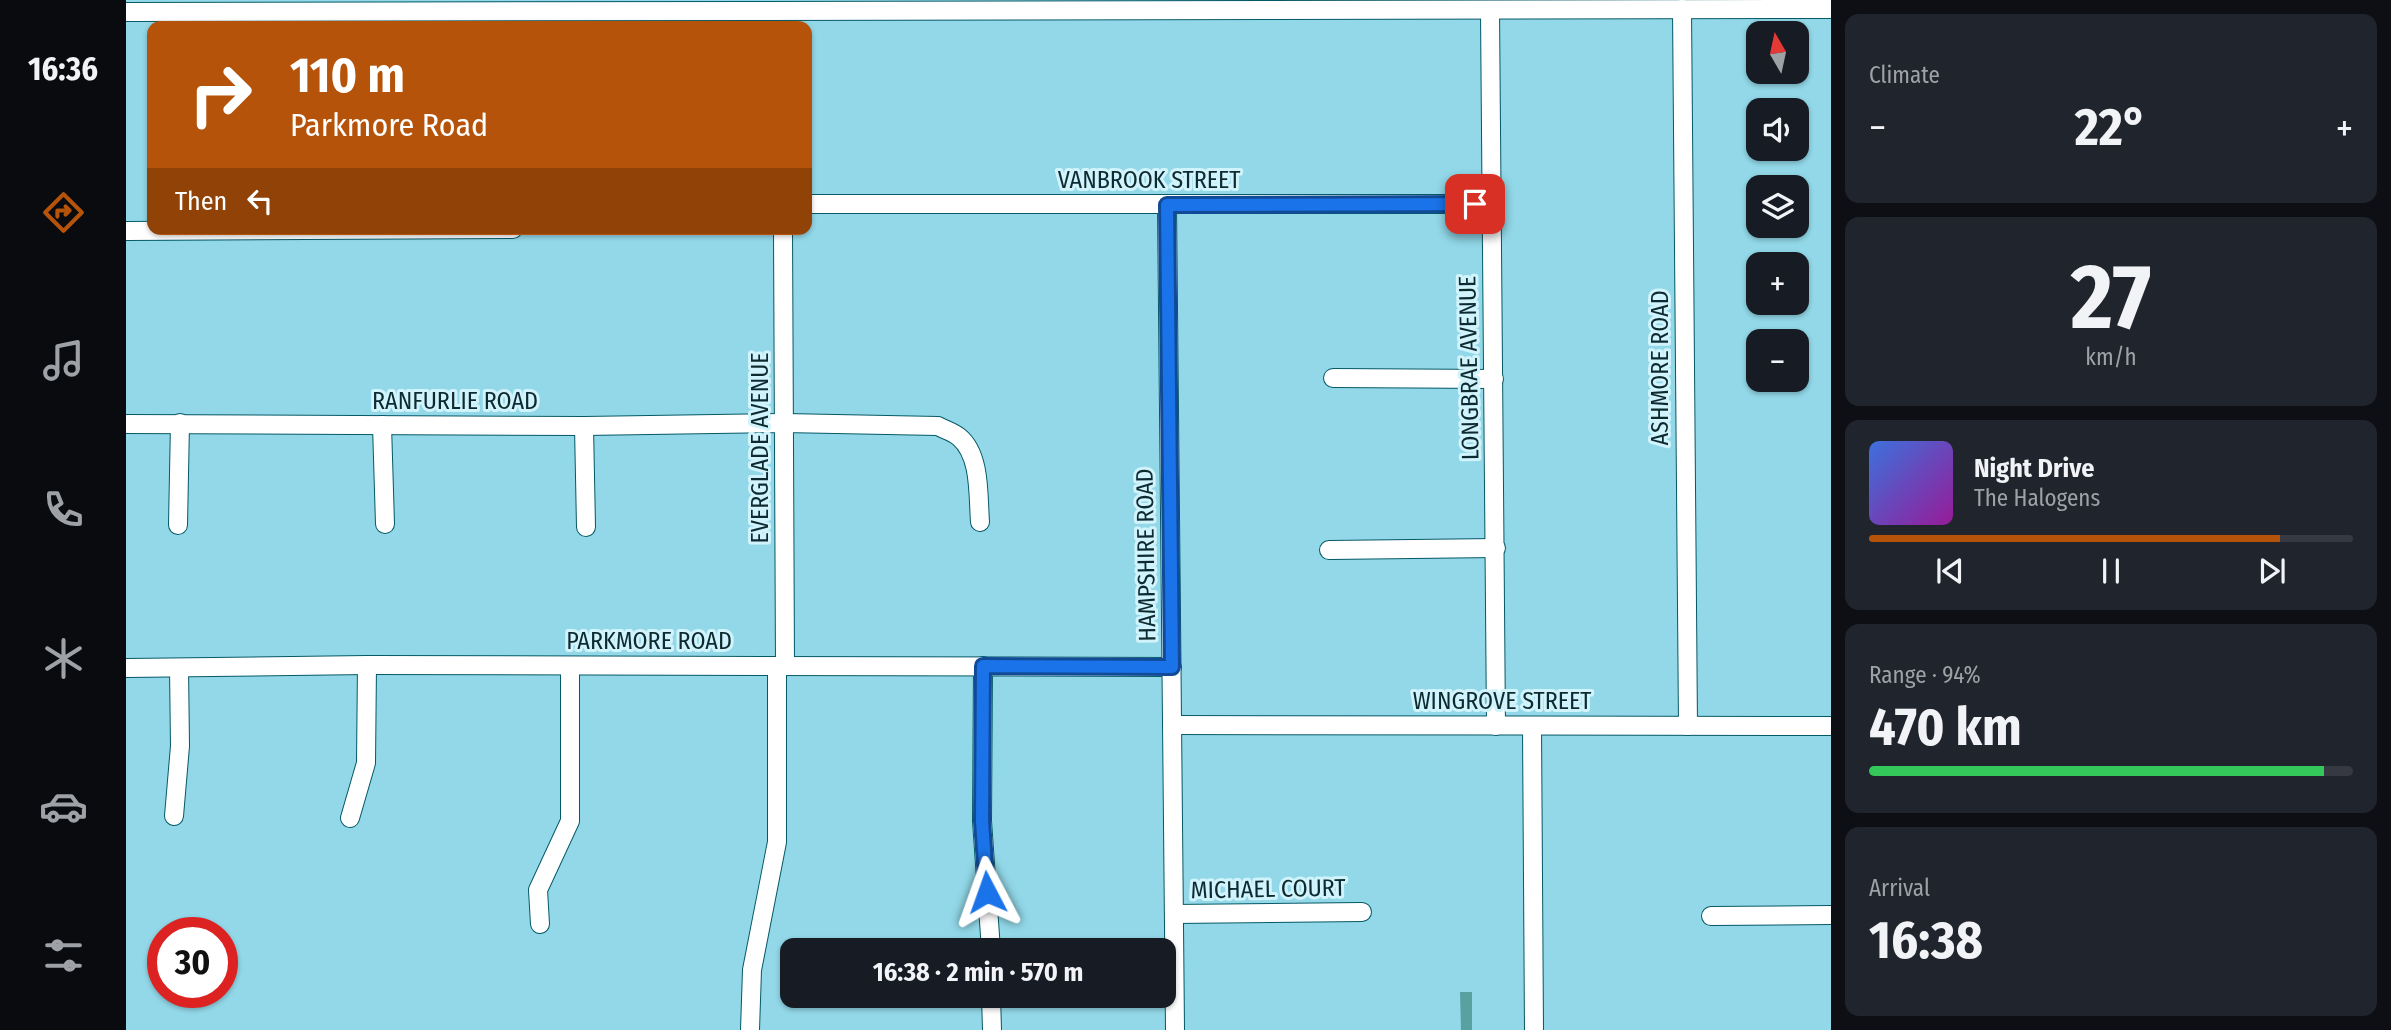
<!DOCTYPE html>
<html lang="en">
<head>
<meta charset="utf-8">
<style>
	:root { --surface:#171b24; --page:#20242c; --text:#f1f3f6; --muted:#9ea1a6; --line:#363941; --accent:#b45309 }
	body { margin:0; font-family:"Fira Sans Condensed",sans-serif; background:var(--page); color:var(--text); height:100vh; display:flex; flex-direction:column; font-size:26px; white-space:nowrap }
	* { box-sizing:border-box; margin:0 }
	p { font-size:23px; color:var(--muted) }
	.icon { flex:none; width:38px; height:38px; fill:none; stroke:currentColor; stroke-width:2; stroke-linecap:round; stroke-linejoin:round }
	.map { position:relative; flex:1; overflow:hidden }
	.sheet { display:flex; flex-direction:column; gap:14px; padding:14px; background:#0d0f14; width:560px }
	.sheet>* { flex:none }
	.guide { position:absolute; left:21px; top:21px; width:665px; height:214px; border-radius:14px; box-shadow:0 2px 5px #0004; background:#b45309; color:#fff; overflow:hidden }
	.needle { width:46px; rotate:351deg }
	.controls { position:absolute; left:1620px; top:21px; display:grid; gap:14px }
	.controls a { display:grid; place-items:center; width:63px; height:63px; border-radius:14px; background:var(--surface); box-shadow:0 2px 5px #0004; font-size:35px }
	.speed { position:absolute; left:21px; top:917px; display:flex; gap:14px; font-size:35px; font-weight:700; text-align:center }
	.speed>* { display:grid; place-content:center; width:91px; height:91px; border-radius:50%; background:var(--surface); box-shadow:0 2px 5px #0004; line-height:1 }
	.speed .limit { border:10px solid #d22; background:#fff; color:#111 }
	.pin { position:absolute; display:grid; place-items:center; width:60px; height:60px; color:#fff; margin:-30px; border-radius:14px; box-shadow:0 4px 10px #0006 }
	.me { position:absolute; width:77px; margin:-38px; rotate:356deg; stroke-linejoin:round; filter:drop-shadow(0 0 5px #0008) }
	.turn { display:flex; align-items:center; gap:24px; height:147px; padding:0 28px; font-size:32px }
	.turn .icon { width:91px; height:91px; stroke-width:2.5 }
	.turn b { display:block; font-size:49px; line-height:60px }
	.then { display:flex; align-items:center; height:66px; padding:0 28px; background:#0003; gap:14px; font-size:26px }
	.big { font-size:52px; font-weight:700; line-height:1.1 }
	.sheet .widget { flex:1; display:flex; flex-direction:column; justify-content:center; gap:10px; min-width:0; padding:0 24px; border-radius:14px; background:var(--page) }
	.sheet .dial { align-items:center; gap:0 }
	.dial b { font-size:91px; line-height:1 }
	.song { display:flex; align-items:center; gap:21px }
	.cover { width:84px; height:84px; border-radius:10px; background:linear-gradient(135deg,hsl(220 70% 55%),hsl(300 70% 35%)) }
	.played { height:7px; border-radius:4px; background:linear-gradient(90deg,var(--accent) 85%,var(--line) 85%) }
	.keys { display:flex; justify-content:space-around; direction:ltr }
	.heat { display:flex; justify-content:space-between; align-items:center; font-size:38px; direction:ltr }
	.charge { height:10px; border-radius:5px; background:linear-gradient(90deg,#34c759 94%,var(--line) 0) }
	.trip { position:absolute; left:654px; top:938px; width:396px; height:70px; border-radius:14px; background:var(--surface); box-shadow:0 2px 5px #0004; font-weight:700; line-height:70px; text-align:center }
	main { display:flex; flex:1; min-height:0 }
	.tab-bar { display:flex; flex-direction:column; width:126px; justify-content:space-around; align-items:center; background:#090b0e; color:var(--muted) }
	.tab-bar .icon { width:49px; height:49px }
	.tab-bar .current { color:var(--accent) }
	.tab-bar b { font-size:32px; color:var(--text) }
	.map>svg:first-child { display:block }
	.building { fill:#58a1a0 }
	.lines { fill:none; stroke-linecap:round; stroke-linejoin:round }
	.minor-casing { stroke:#065967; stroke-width:20 }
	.minor { stroke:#fff; stroke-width:18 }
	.route-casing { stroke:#114b97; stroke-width:18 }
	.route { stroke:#1a73e8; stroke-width:12 }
	.labels { text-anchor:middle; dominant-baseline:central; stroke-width:6; stroke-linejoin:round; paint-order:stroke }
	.street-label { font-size:24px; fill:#0d2a31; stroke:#d1f3fb }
</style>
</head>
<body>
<main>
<nav class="tab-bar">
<b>16:36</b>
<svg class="icon current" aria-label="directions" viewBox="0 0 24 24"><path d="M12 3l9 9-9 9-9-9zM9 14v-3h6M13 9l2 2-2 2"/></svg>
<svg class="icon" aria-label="music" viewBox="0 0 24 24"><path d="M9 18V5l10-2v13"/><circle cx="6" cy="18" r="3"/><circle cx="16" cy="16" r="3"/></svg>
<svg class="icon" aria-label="phone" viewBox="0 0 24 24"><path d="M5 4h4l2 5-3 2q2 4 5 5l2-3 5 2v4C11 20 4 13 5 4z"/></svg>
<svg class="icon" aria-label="climate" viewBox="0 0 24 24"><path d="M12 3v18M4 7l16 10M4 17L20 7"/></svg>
<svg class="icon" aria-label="car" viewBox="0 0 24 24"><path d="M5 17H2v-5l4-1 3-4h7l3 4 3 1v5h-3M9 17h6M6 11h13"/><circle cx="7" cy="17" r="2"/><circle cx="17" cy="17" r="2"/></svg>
<svg class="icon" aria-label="filters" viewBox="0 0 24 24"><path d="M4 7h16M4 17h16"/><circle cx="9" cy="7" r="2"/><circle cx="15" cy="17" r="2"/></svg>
</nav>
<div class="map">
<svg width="1705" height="1030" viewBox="0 0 1705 1030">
	<rect width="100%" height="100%" fill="#92d8e8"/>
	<path class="building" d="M1334,992H1346V1030H1335Z"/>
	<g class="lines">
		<g class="minor-casing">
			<g id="minor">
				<path d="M1556,9L1562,726"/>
				<path d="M1364,10L1370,726"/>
				<path d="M0,12L1705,9"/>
				<path d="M681,204H1365"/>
				<path d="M1041,205L1049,1030"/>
				<path d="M657,229L659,666"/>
				<path d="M0,231L387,229"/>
				<path d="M1207,378L1368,379"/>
				<path d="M0,424L458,426L658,423L812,426C819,430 827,432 833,437C855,455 852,496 854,522"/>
				<path d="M256,425L259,524"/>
				<path d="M458,426L460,527"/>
				<path d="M52,525L54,423"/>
				<path d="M1203,550L1370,548"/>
				<path d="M857,666L856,821L865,950"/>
				<path d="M0,668L241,665L1046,667"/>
				<path d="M1046,725L1705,726"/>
				<path d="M1406,726L1408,1030"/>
				<path d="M48,816L54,746L53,668"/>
				<path d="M224,818L240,763L241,665"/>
				<path d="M1048,914L1236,912"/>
				<path d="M1585,916L1705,915"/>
				<path d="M414,924L412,890L444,821V666"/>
				<path d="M865,996L866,1030"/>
				<path d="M624,1030L626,970L651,842V666"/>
			</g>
		</g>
		<use href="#minor" class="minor"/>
	</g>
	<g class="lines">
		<g class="route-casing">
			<path id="route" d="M861,892L856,821L857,666L1046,667L1041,205L1349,204"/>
		</g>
		<use href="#route" class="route"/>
	</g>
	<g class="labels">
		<g class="street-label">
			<text x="1023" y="180">VANBROOK STREET</text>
			<text transform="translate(1343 368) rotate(-91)">LONGBRAE AVENUE</text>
			<text transform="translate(1534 368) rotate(-90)">ASHMORE ROAD</text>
			<text x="329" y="401">RANFURLIE ROAD</text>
			<text transform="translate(634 448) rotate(-90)">EVERGLADE AVENUE</text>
			<text transform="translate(1020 555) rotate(-91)">HAMPSHIRE ROAD</text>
			<text x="523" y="641">PARKMORE ROAD</text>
			<text x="1376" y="701">WINGROVE STREET</text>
			<text transform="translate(1142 889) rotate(-1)">MICHAEL COURT</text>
		</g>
	</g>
</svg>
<div class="controls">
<a><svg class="needle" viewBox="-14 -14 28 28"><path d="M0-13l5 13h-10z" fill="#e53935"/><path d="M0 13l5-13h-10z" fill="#9ea1a6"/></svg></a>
<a><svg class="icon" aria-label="sound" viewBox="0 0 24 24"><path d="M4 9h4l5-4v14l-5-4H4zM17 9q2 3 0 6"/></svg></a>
<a><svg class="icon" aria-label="layers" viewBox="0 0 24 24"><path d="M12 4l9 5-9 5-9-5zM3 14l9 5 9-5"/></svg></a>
<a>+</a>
<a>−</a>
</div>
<div class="speed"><div class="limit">30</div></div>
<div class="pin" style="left:1349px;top:204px;background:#d93025"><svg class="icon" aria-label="arrive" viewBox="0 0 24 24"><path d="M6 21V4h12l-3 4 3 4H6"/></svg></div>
<svg class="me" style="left:861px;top:892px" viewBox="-20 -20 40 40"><path d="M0-17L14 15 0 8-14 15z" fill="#1a73e8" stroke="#fff" stroke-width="4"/></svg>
<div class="trip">16:38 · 2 min · 570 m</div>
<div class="guide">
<div class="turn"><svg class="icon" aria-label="right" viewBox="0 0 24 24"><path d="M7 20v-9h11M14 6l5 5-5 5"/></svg><div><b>110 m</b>Parkmore Road</div></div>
<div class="then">Then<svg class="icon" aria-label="left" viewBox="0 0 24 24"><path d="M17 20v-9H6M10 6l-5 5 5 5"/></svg></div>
</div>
</div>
<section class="sheet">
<div class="widget"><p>Climate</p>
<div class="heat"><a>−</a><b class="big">22°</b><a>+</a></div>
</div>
<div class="widget dial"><b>27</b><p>km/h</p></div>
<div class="widget">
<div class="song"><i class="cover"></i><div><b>Night Drive</b><p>The Halogens</p></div></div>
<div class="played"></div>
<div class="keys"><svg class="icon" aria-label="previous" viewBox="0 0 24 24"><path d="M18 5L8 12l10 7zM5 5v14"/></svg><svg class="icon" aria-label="pause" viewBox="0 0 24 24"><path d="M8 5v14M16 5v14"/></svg><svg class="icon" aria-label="next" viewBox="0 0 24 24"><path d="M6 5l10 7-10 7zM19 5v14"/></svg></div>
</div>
<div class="widget"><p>Range · 94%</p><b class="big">470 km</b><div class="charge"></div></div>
<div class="widget"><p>Arrival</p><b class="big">16:38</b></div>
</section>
</main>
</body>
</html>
